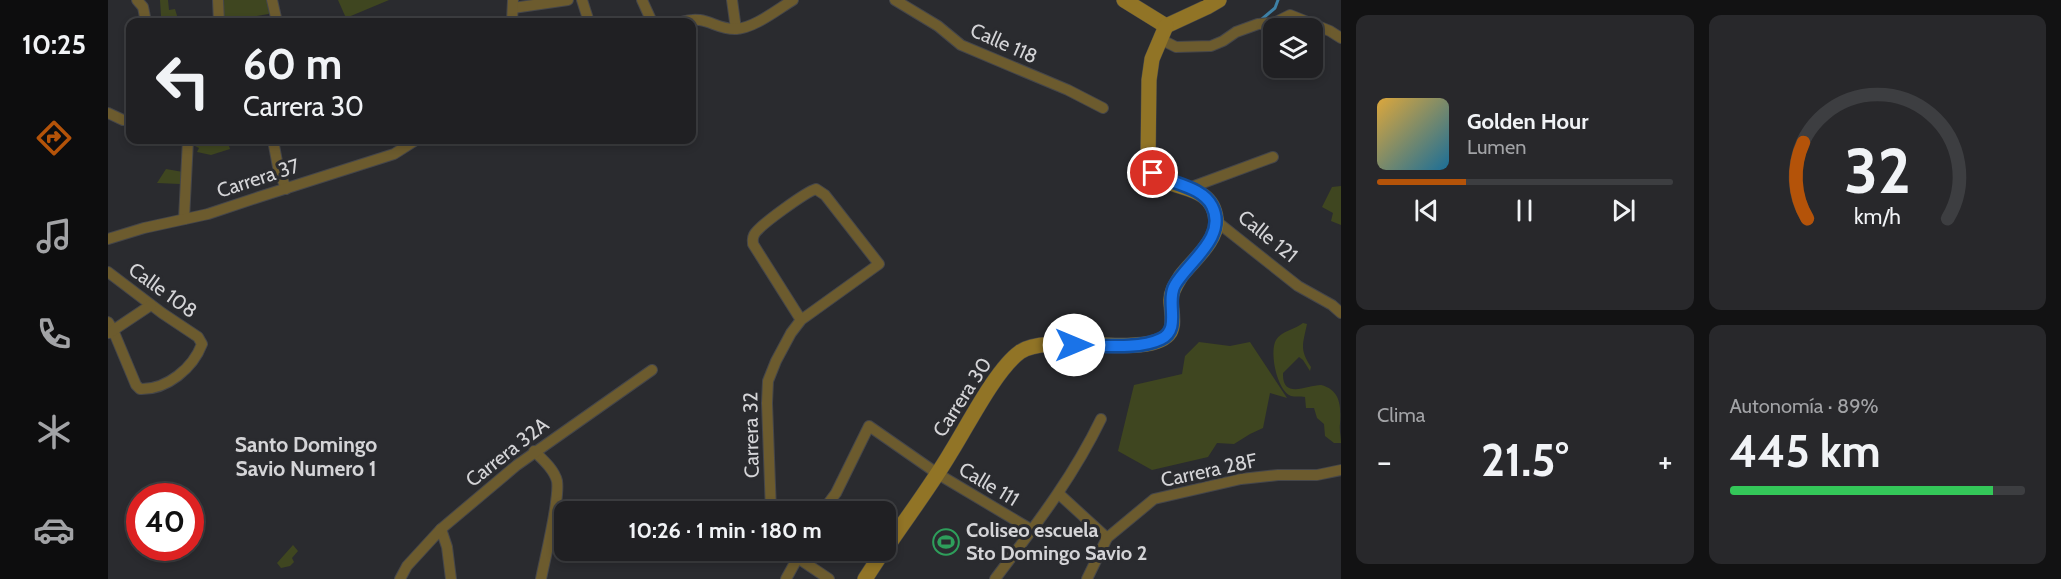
<!DOCTYPE html>
<html lang="es">
<head>
<meta charset="utf-8">
<style>
	:root { --surface:#202023; --page:#28282b; --text:#f1f3f6; --muted:#a2a3a6; --line:#3d3e41; --accent:#b45309 }
	body { margin:0; font-family:Cabin,sans-serif; background:var(--page); color:var(--text); height:100vh; display:flex; flex-direction:column; font-size:22px; white-space:nowrap }
	* { box-sizing:border-box; margin:0 }
	p { font-size:20px; color:var(--muted) }
	.icon { flex:none; width:33px; height:33px; fill:none; stroke:currentColor; stroke-width:2; stroke-linecap:round; stroke-linejoin:round }
	.map { position:relative; flex:1; overflow:hidden }
	.drawer { display:flex; flex-direction:column; gap:15px; padding:15px; background:#121213; width:720px }
	.drawer>* { flex:none }
	.guide { position:absolute; left:18px; top:18px; width:570px; height:126px; border-radius:12px; box-shadow:0 3px 9px #0003,0 0 0 2px var(--line); background:#202023; color:var(--text); overflow:hidden }
	.tools { position:absolute; left:1155px; top:18px; display:grid; gap:12px }
	.tools a { display:grid; place-items:center; width:60px; height:60px; border-radius:12px; background:var(--surface); box-shadow:0 3px 9px #0003,0 0 0 2px var(--line); font-size:30px }
	.speed { position:absolute; left:18px; top:483px; display:flex; gap:12px; font-size:30px; font-weight:700; text-align:center }
	.speed>* { display:grid; place-content:center; width:78px; height:78px; border-radius:50%; background:var(--surface); box-shadow:0 3px 9px #0003,0 0 0 2px var(--line); line-height:1 }
	.speed .limit { border:9px solid #d22; background:#fff; color:#111 }
	.pin { position:absolute; display:grid; place-items:center; width:51px; height:51px; color:#fff; margin:-26px; border:3px solid #fff; border-radius:50%; box-shadow:0 2px 6px #0007 }
	.me { position:absolute; width:66px; margin:-33px; rotate:90deg; stroke-linejoin:round; filter:drop-shadow(0 0 4px #0008) }
	.turn { display:flex; align-items:center; gap:21px; height:126px; padding:0 18px; font-size:27px }
	.turn .icon { width:78px; height:78px; stroke-width:2.5 }
	.turn b { display:block; font-size:42px; line-height:51px }
	.big { font-size:45px; font-weight:800; line-height:1.1 }
	.drawer .card { flex:1; display:flex; flex-direction:column; justify-content:center; gap:9px; min-width:0; padding:0 21px; border-radius:12px; background:var(--page) }
	.drawer .dial { align-items:center; gap:0 }
	.dial svg { height:156px; overflow:visible; fill:none; stroke:var(--line); stroke-width:7; stroke-linecap:round; text-anchor:middle }
	.dial text { fill:var(--text); stroke:none }
	.song { display:flex; align-items:center; gap:18px }
	.cover { width:72px; height:72px; border-radius:9px; background:linear-gradient(135deg,hsl(40 70% 55%),hsl(200 70% 35%)) }
	.played { height:6px; border-radius:3px; background:linear-gradient(90deg,var(--accent) 30%,var(--line) 30%) }
	.keys { display:flex; justify-content:space-around; direction:ltr }
	.heat { display:flex; justify-content:space-between; align-items:center; font-size:33px; direction:ltr }
	.charge { height:9px; border-radius:4px; background:linear-gradient(90deg,#34c759 89%,var(--line) 0) }
	.drawer .tiles { flex:1; display:grid; gap:15px; grid-template-columns:repeat(2,1fr) }
	.trip { position:absolute; left:446px; top:501px; width:342px; height:60px; border-radius:12px; background:var(--surface); box-shadow:0 3px 9px #0003,0 0 0 2px var(--line); font-weight:800; line-height:60px; text-align:center }
	main { display:flex; flex:1; min-height:0 }
	.menu { display:flex; flex-direction:column; width:108px; justify-content:space-around; align-items:center; background:#0d0d0e; color:var(--muted) }
	.menu .icon { width:42px; height:42px }
	.menu .active { color:var(--accent) }
	.menu b { font-size:27px; color:var(--text) }
	.map>svg:first-child { display:block }
	.green { fill:#3f4620 }
	.lines { fill:none; stroke-linecap:round; stroke-linejoin:round }
	.stream { stroke:#3e81a6; stroke-width:3 }
	.street-casing { stroke:#45464a; stroke-width:12 }
	.secondary-casing { stroke:#45464a; stroke-width:16 }
	.street { stroke:#6c5b2e; stroke-width:10 }
	.secondary { stroke:#917426; stroke-width:15 }
	.route-casing { stroke:#114b97; stroke-width:15 }
	.route { stroke:#1a73e8; stroke-width:10 }
	.labels { text-anchor:middle; dominant-baseline:central; stroke-width:6; stroke-linejoin:round; paint-order:stroke }
	.street-label { font-size:20px; fill:#d4d4d7; stroke:#2a2b2f }
	.poi-label { font-size:20px; font-weight:bold; fill:#d4d4d7; stroke:#2a2b2f; text-anchor:start }
	.neighbourhood-label { font-size:21px; font-weight:bold; fill:#d4d4d7; stroke:#2a2b2f }
</style>
</head>
<body>
<main>
<nav class="menu">
<b>10:25</b>
<svg class="icon active" aria-label="directions" viewBox="0 0 24 24"><path d="M12 3l9 9-9 9-9-9zM9 14v-3h6M13 9l2 2-2 2"/></svg>
<svg class="icon" aria-label="music" viewBox="0 0 24 24"><path d="M9 18V5l10-2v13"/><circle cx="6" cy="18" r="3"/><circle cx="16" cy="16" r="3"/></svg>
<svg class="icon" aria-label="phone" viewBox="0 0 24 24"><path d="M5 4h4l2 5-3 2q2 4 5 5l2-3 5 2v4C11 20 4 13 5 4z"/></svg>
<svg class="icon" aria-label="climate" viewBox="0 0 24 24"><path d="M12 3v18M4 7l16 10M4 17L20 7"/></svg>
<svg class="icon" aria-label="car" viewBox="0 0 24 24"><path d="M5 17H2v-5l4-1 3-4h7l3 4 3 1v5h-3M9 17h6M6 11h13"/><circle cx="7" cy="17" r="2"/><circle cx="17" cy="17" r="2"/></svg>
</nav>
<div class="map">
<svg width="1233" height="579" viewBox="0 0 1233 579">
	<rect width="100%" height="100%" fill="#2a2b2f"/>
	<g class="green">
		<path d="M52,0H60L61,10L67,9L70,19L77,18L80,22H63L62,16H53Z"/>
		<path d="M114,0H163L166,13L115,22Z"/>
		<path d="M230,0H281L238,18Z"/>
		<path d="M83,140L89,141L119,140L122,149L103,155L89,152L91,148L83,144Z"/>
		<path d="M58,169L75,172L72,184L49,183Z"/>
		<path d="M1233,186V225L1223,221L1225,213L1214,207L1224,187Z"/>
		<path d="M1195,323L1199,324C1195,344 1191,349 1203,367L1202,371L1195,360L1191,357L1175,373C1174,400 1199,385 1213,385C1233,390 1233,407 1232,424C1231,429 1233,437 1233,443H1226L1217,436L1216,424L1209,418L1206,408H1198L1197,397C1192,396 1187,397 1183,396C1169,391 1161,352 1168,340C1173,331 1188,329 1195,323Z"/>
		<path d="M1091,342L1122,346L1142,342L1179,398L1162,393L1155,428L1142,434L1126,444L1109,443L1100,457L1044,470L1010,451L1026,385L1074,374L1077,356Z"/>
		<path d="M185,545L190,551L184,558L186,562L182,566L173,568L169,563Z"/>
	</g>
	<g class="lines">
		<path class="stream" d="M1154,19L1167,8L1170,0"/>
		<g class="street-casing">
			<g id="street">
				<path d="M29,0L35,7L38,22"/>
				<path d="M110,0L111,22"/>
				<path d="M164,0L169,22"/>
				<path d="M474,0L481,22"/>
				<path d="M534,0L544,22"/>
				<path d="M624,0L628,29"/>
				<path d="M787,0L830,26L853,45L960,90L995,108"/>
				<path d="M405,8L460,0"/>
				<path d="M404,22L405,0"/>
				<path d="M573,22C599,14 605,29 627,29C645,29 670,9 685,0"/>
				<path d="M1052,39L1068,47L1103,46L1115,41L1128,32L1150,24L1166,23L1182,15L1222,31L1233,38"/>
				<path d="M0,113L15,120"/>
				<path d="M165,140L170,167L178,189"/>
				<path d="M1081,188L1165,157"/>
				<path d="M76,219L80,140"/>
				<path d="M1108,221L1190,286L1224,305L1233,313"/>
				<path d="M0,239L36,228L100,214L151,197L286,154L308,140"/>
				<path d="M0,272L54,313L90,337L94,344C85,368 59,390 32,389L28,385L5,330L0,322"/>
				<path d="M1,333L43,305"/>
				<path d="M426,451C434,459 446,469 449,481C452,499 437,558 433,579"/>
				<path d="M951,494L999,538"/>
				<path d="M663,512L659,403L660,381L668,361L683,333L693,320L771,264L717,195L708,189C698,192 650,226 646,235C644,239 645,240 645,244L693,320"/>
				<path d="M714,512L728,493L761,426L830,474L924,530"/>
				<path d="M333,529L339,547L343,579"/>
				<path d="M678,550L721,579"/>
				<path d="M292,579L299,566L333,529L409,465L544,370"/>
				<path d="M678,579L694,550"/>
				<path d="M887,579C927,526 964,479 993,419"/>
				<path d="M979,579L999,538L1046,499L1133,479L1170,475H1209L1233,470"/>
			</g>
		</g>
		<g class="secondary-casing">
			<g id="secondary">
				<path d="M1016,0L1058,26"/>
				<path d="M1058,26L1099,7L1111,0"/>
				<path d="M777,550C799,517 823,486 843,452C860,425 888,369 912,352C941,331 1044,361 1062,332C1067,323 1063,310 1063,300C1063,291 1068,284 1073,276C1085,260 1110,241 1108,219C1104,182 1063,192 1046,173C1043,170 1042,165 1040,161L1041,80L1044,59L1058,26"/>
				<path d="M757,579L776,550"/>
			</g>
		</g>
		<use href="#street" class="street"/>
		<use href="#secondary" class="secondary"/>
	</g>
	<g class="lines">
		<g class="route-casing">
			<path id="route" d="M966,345C991,345 1031,350 1053,339C1074,329 1057,302 1067,285C1080,262 1120,237 1104,206C1094,186 1063,184 1045,173"/>
		</g>
		<use href="#route" class="route"/>
	</g>
	<defs>
		<g id="stadium-ring" transform="scale(1.35)"><circle r="9.5" fill="#2a2b2f" stroke="#2e9e5b" stroke-width="1.5"/><path d="M0-5a6.5 5 0 1 0 0 10a6.5 5 0 1 0 0-10ZM-3.5-1.8h7v3.6h-7Z" fill="#2e9e5b"/></g>
	</defs>
	<g fill-rule="evenodd">
		<use href="#stadium-ring" x="838" y="542"/>
	</g>
	<g class="labels">
		<g class="street-label">
			<text transform="translate(896 43) rotate(24)">Calle 118</text>
			<text transform="translate(150 178) rotate(-18)">Carrera 37</text>
			<text transform="translate(1160 236) rotate(39)">Calle 121</text>
			<text transform="translate(55 290) rotate(36)">Calle 108</text>
			<text transform="translate(854 397) rotate(-57)">Carrera 30</text>
			<text transform="translate(643 435) rotate(-91)">Carrera 32</text>
			<text transform="translate(399 452) rotate(-38)">Carrera 32A</text>
			<text transform="translate(1101 470) rotate(-12)">Carrera 28F</text>
			<text transform="translate(881 484) rotate(31)">Calle 111</text>
		</g>
		<g class="poi-label">
			<text x="858" y="530">Coliseo escuela<tspan x="858" dy="23">Sto Domingo Savio 2</tspan></text>
		</g>
		<g class="neighbourhood-label">
			<text x="198" y="444">Santo Domingo<tspan x="198" dy="24">Savio Numero 1</tspan></text>
		</g>
	</g>
</svg>
<div class="tools">
<a><svg class="icon" aria-label="layers" viewBox="0 0 24 24"><path d="M12 4l9 5-9 5-9-5zM3 14l9 5 9-5"/></svg></a>
</div>
<div class="speed"><div class="limit">40</div></div>
<div class="pin" style="left:1045px;top:173px;background:#d93025"><svg class="icon" aria-label="arrive" viewBox="0 0 24 24"><path d="M6 21V4h12l-3 4 3 4H6"/></svg></div>
<svg class="me" style="left:966px;top:345px" viewBox="-20 -20 40 40"><circle r="19" fill="#fff"/><path d="M0-13L10 11 0 6-10 11z" fill="#1a73e8"/></svg>
<div class="trip">10:26 · 1 min · 180 m</div>
<div class="guide">
<div class="turn"><svg class="icon" aria-label="left" viewBox="0 0 24 24"><path d="M17 20v-9H6M10 6l-5 5 5 5"/></svg><div><b>60 m</b>Carrera 30</div></div>
</div>
</div>
<section class="drawer">
<div class="tiles">
<div class="card">
<div class="song"><i class="cover"></i><div><b>Golden Hour</b><p>Lumen</p></div></div>
<div class="played"></div>
<div class="keys"><svg class="icon" aria-label="previous" viewBox="0 0 24 24"><path d="M18 5L8 12l10 7zM5 5v14"/></svg><svg class="icon" aria-label="pause" viewBox="0 0 24 24"><path d="M8 5v14M16 5v14"/></svg><svg class="icon" aria-label="next" viewBox="0 0 24 24"><path d="M6 5l10 7-10 7zM19 5v14"/></svg></div>
</div>
<div class="card dial"><svg viewBox="0 0 100 80">
<path d="M14 69A42 42 0 1 1 86 69"/>
<path d="M14 69A42 42 0 0 1 12 30" stroke="#b45309"/>
<text x="50" y="56" font-size="32" font-weight="700">32</text>
<text x="50" y="72" font-size="11">km/h</text>
</svg></div>
<div class="card"><p>Clima</p>
<div class="heat"><a>−</a><b class="big">21.5°</b><a>+</a></div>
</div>
<div class="card"><p>Autonomía · 89%</p><b class="big">445 km</b><div class="charge"></div></div>
</div>
</section>
</main>
</body>
</html>
